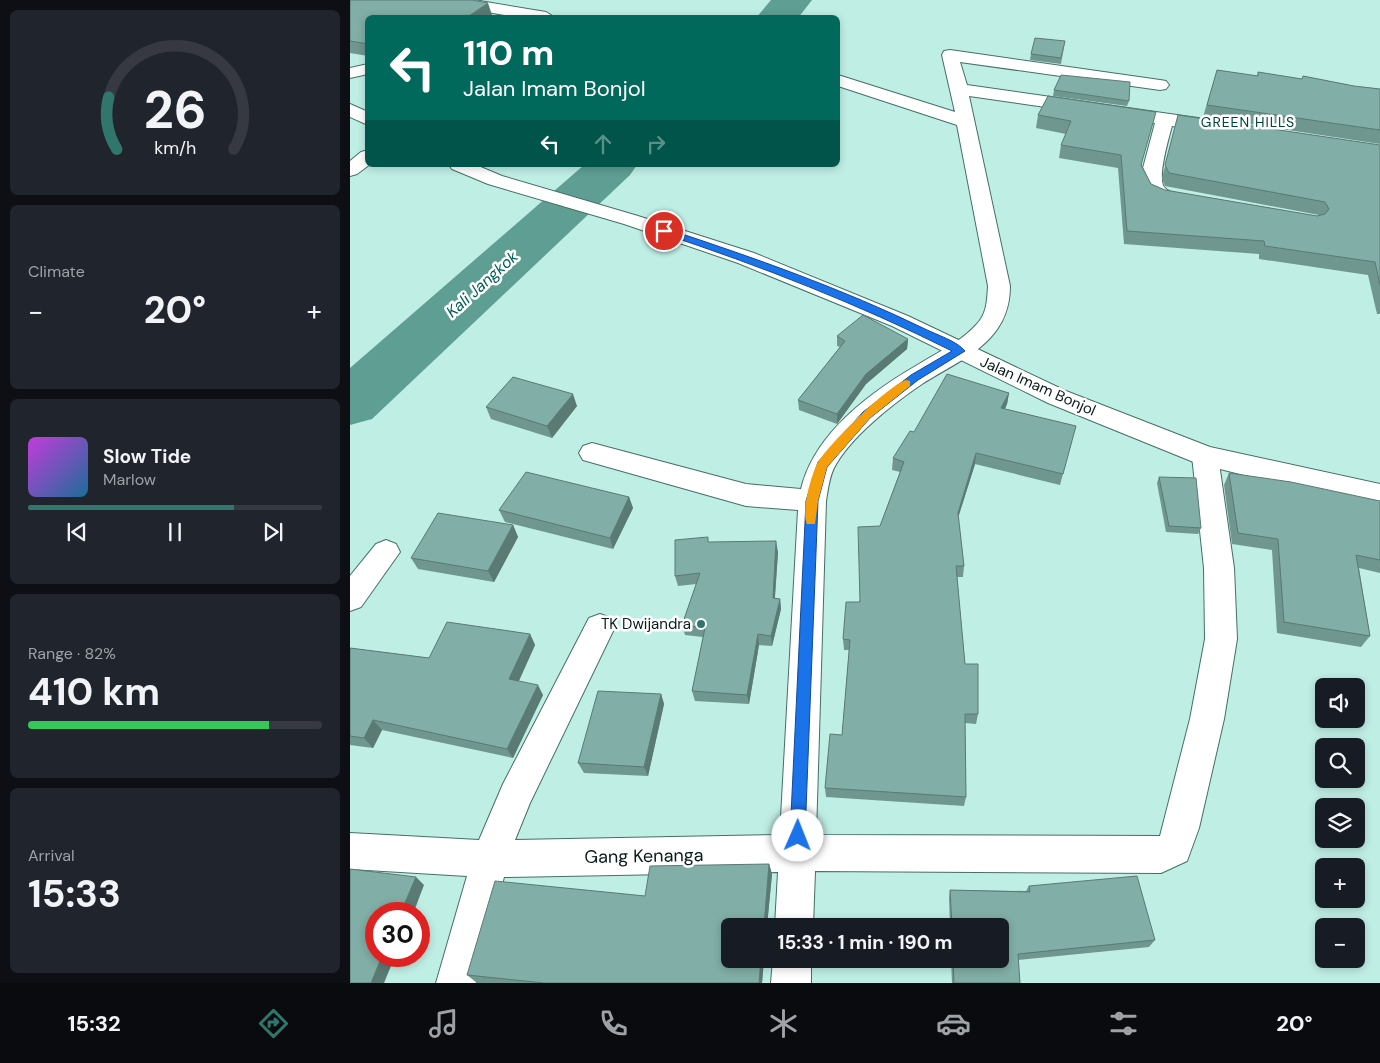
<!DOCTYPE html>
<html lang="en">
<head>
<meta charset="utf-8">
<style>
	:root { --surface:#171b24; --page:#20242c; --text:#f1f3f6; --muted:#9ea1a6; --line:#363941; --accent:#30766c }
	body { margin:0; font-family:"DM Sans",sans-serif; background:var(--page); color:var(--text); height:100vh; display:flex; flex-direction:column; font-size:19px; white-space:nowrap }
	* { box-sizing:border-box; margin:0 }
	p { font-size:16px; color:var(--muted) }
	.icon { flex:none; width:28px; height:28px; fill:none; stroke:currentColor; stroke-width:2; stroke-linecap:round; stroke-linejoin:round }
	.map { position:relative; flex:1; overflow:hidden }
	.side { display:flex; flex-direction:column; gap:10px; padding:10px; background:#0d0f14; width:350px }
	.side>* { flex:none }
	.guide { position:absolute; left:15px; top:15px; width:475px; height:152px; border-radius:8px; box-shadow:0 2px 8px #0003; background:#00695c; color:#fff; overflow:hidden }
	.buttons { position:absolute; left:965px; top:678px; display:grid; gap:10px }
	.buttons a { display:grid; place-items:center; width:50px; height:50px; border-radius:8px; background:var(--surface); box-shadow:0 2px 8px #0003; font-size:25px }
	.speed { position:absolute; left:15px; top:902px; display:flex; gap:10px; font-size:25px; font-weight:700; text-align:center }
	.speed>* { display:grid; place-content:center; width:65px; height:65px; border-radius:50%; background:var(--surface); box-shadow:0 2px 8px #0003; line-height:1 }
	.speed .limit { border:8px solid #d22; background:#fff; color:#111 }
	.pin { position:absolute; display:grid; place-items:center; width:42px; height:42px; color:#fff; margin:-21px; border:2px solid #fff; border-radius:50%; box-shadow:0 1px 5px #0007 }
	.me { position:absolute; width:55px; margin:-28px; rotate:1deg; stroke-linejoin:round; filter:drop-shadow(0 0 4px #0008) }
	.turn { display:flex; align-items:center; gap:18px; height:105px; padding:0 15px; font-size:22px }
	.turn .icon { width:65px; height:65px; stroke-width:2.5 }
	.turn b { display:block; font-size:35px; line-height:42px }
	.lanes { display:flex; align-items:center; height:48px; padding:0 15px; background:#0003; justify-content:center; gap:25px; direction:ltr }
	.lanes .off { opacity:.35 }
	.big { font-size:38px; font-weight:700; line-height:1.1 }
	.side .tile { flex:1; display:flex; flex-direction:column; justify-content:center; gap:8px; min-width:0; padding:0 18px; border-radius:8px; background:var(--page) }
	.side .dial { align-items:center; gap:0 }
	.dial svg { height:130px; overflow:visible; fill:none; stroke:var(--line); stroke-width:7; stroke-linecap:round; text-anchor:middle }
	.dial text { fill:var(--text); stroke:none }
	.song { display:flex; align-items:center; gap:15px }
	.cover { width:60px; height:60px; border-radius:8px; background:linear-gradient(135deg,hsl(290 70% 55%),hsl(200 70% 35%)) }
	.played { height:5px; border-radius:2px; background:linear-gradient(90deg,var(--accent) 70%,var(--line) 70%) }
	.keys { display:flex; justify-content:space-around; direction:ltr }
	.heat { display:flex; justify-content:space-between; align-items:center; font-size:28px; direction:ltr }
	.charge { height:8px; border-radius:4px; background:linear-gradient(90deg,#34c759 82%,var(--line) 0) }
	.trip { position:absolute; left:371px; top:918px; width:288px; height:50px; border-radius:8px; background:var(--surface); box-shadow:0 2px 8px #0003; font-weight:700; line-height:50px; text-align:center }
	.menu { display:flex; height:80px; justify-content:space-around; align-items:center; background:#090b0e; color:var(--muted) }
	.menu .icon { width:35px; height:35px }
	.menu .on { color:var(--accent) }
	.menu b { font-size:22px; color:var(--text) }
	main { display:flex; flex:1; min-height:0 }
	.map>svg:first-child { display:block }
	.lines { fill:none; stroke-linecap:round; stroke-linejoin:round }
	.river { fill:#5e9e93; fill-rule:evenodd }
	.street-casing { stroke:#446f67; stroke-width:2 }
	.secondary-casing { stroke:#446f67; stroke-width:2 }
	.street { fill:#fff; fill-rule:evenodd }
	.secondary { fill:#fff; fill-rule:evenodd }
	.wall { fill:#6f968f }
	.shaded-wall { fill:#5a7a74 }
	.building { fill:#81aea6; stroke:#5a7a74 }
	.route { fill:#1a73e8; stroke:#114b97 }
	.slow { fill:#f59e0b }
	.poi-dot { fill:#30766c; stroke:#fff; stroke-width:2 }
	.labels { text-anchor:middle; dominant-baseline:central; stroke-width:5; stroke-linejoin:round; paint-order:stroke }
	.far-neighbourhood-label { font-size:14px; letter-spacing:1px; fill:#04443c; stroke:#fff }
	.street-label { font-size:15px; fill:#081b18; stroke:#fff }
	.poi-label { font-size:15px; fill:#081b18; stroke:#fff; text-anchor:end }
	.water-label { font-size:16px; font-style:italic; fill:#005f55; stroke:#fff }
	.near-street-label { font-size:18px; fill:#081b18; stroke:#fff }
</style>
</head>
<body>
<main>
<section class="side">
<div class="tile dial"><svg viewBox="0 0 100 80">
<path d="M14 69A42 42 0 1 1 86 69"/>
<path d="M14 69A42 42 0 0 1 9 37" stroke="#30766c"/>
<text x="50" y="56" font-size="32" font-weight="700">26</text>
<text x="50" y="72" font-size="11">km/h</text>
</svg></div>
<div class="tile"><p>Climate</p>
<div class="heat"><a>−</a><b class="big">20°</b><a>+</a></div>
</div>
<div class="tile">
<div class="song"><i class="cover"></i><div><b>Slow Tide</b><p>Marlow</p></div></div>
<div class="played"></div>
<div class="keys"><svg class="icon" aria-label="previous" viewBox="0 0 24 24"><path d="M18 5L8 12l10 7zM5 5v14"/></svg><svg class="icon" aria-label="pause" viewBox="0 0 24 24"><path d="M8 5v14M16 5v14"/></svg><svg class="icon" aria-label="next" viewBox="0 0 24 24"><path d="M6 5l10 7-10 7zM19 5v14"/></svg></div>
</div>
<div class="tile"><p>Range · 82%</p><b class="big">410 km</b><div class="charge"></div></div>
<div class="tile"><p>Arrival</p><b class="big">15:33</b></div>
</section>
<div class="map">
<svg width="1030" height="983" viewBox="0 0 1030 983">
	<rect width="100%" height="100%" fill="#bfeee5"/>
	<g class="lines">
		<g class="river">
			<path d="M421,0H462L448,18H406Z"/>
			<path d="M234,165H287L280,175L22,419L0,425V368Z"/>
		</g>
		<g class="street-casing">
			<g id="street">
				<path d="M89,0H124L196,12L204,17L171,18L97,5Z"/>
				<path d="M600,50L810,80L816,81L819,85L816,89L810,90L610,62L617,85L862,120L869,122L871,126L869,130L862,132L822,126C819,137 807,178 814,187C819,194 832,194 839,196L842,200L839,204C823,208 803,202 794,188L793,168L805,123L619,96L660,286C660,342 613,358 572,384C544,403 500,437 484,468C479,478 478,490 476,501L466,835L810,836L840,719L855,639L854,568L842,456L846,449L855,446L864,449L868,456L884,568L887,639L874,719L849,828L837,861L811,873L465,871L463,926H425L428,872L154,877L126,983H86L117,876L0,869V833L129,840L153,784L239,618L250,614L261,618L265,627L180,803L165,840L430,835L448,510L396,506L233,460L229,453L233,446L242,443L396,484L451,489C464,433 522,391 569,364C588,352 611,342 626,325C637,314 637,301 638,286L607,125L488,86V75L605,112L592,55L594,51Z"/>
				<path d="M18,64V74L0,78V68Z"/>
				<path d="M18,150L19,165L7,174L0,176V161L11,152Z"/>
				<path d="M36,540L46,544L50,552L11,607L0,611V576L26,544Z"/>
				<path d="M423,959H461V983H421Z"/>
			</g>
		</g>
		<g class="secondary-casing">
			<g id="secondary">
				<path d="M0,104L18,112V125L0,117Z"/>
				<path d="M99,165H126L152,176L288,216L404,253L558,316L716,391L860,447L1030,484V506L950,489L846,463L698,403L542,326L388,263L274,224L138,184L102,169Z"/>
			</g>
		</g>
		<use href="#street" class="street"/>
		<use href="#secondary" class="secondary"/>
	</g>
	<g class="wall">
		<path d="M0,0L142,15L18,18V56L0,53Z"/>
		<path d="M715,41L711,64L680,60L681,54Z"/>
		<path d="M867,70L907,76L908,72L952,79L953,76L1004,86L1030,89V144L853,117Z"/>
		<path d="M704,90L779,101L777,106L703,96Z"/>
		<path d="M698,96L792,165L801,184L815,190L967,216L969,215L815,186L812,178L828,115L1030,145V314H1027L1018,275L909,259V254L774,244L768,168L709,158L711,145L716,134L686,128L688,115Z"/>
		<path d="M487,336L558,339L557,349L516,384L487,424L449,410L448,400L490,347L487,346Z"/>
		<path d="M659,393L657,404L655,409L726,426L710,485L625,464L608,518L614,566L613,577H607L615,664L628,714L626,724L615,723L616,797L614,806L476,797L475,788L492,735L499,650H494L493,639L509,602L530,526L550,472L542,470L543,458L564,432Z"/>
		<path d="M227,406L202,438L141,419L136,407Z"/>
		<path d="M879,473L1030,501V573L1009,568L1020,636L1011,647L927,633L922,550L882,544L874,485Z"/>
		<path d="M809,477L851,528L848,534L816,532L807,483Z"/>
		<path d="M279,497L283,508L263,549L155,522L149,510Z"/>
		<path d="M163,525L168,537L144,582L68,569L61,558Z"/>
		<path d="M359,542L428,552L425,598L430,599L431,609L422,646L409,645L399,704L345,701L342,691L353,637L335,635L332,625L346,584L328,586L325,576Z"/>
		<path d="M180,634L185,645L169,681L193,695L163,758L32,730L23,748L0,745V648L79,658Z"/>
		<path d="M311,694L314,704L298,776L234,773L228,763Z"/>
		<path d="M419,864L422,874L417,926H380V959H414L412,983H127L117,975L295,896Z"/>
		<path d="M679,886L805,940L799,947L668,960L670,983H602L601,959H650V926H600L599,898L600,890L676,891Z"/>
	</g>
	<g class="shaded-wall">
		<path d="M138,3L142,15L138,18H120L119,16Z"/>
		<path d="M558,339L557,349L516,384L487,424V414L516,374Z"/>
		<path d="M659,393L657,404L650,420L651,408Z"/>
		<path d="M223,394L227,406L202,438L197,426Z"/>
		<path d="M626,453L625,464L606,524L608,513Z"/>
		<path d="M279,497L283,508L263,549L260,538Z"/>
		<path d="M163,525L168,537L144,582L138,571Z"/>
		<path d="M426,541L428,552L424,608L423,598Z"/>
		<path d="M430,599L431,609L422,646L421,636Z"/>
		<path d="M180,634L185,645L165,689L159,679Z"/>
		<path d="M408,634L409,645L399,704L397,695Z"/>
		<path d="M188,685L193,695L163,758L157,749Z"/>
		<path d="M311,694L314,704L298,776L294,767Z"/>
		<path d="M23,720L32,730L23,748L14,738Z"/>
		<path d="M419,864L422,874L417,926H414Z"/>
		<path d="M66,877L74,885L63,914H50Z"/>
		<path d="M32,956H45L34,983H21Z"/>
		<path d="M411,959H414L412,983H409Z"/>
	</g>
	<g class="building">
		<path d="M0,0H122L138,3L119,16L126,18H18V44L0,41Z"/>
		<path d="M685,38L715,41L711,58L681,54Z"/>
		<path d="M867,70L908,76V72L952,79L953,76L1004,86L1030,89V130L857,105Z"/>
		<path d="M711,75L780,82L779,101L704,90Z"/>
		<path d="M698,96L806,112L791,165L801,184L815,190L967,216L975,214L979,209L975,202L819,173L815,165L828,115L1030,145V285L1025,262L915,246L914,241L777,231L771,155L711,145L721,121L688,115Z"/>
		<path d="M513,315L558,339L516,374L487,414L448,400L495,341L487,336Z"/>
		<path d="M597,374L659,393L651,408L726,426L713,474L626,453L608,513L614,566H606L615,664H628V714H615L616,797L475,788L480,734L492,735L500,640L493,639L496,602H510L508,527L530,526L554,462L543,458L560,431L564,432Z"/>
		<path d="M163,377L223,394L197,426L136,407Z"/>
		<path d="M176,472L279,497L260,538L149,510Z"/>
		<path d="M879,473L941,482L1030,501V560L1006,555L1020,636L934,622L928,539L888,533Z"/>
		<path d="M809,477L846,478L851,528L819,526Z"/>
		<path d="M88,513L163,525L138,571L61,558Z"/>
		<path d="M358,537V542L426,541L423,598L430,599L421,636L408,634L397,695L342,691L355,628L332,625L350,573L325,576V540Z"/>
		<path d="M97,622L180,634L159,679L188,685L157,749L23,720L14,738L0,736V648L79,658Z"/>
		<path d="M248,691L311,694L294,767L228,763Z"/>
		<path d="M419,864L414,926H380V959H411L409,983H194L117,975L145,881L295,896L300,866Z"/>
		<path d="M0,869L66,877L50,914H26V956H32L21,983H0Z"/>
		<path d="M787,876L805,940L668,954L670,983H604L603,959H650V926H602L600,890L680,892L679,886Z"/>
	</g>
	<path class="route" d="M311,229H317C405,258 493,289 575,329C587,335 607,341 615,351L568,380L520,418L477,467L468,501L455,836L453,841L448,843L442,841L440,836L456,501L468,462L513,412L561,375L602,351C508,304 411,266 311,233Z"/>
	<path class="slow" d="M556,380L560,381V386L520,418L477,467L468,501L465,524H457C451,512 461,476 467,464C477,446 537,386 556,380Z"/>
	<circle class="poi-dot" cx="351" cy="624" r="5"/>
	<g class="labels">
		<g class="far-neighbourhood-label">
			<text x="898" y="122">GREEN HILLS</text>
		</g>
		<g class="street-label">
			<text transform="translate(688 386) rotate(24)">Jalan Imam Bonjol</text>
		</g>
		<g class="poi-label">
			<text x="341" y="624">TK Dwijandra</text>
		</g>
		<g class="water-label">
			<text transform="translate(132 284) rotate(-42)">Kali Jangkok</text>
		</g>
		<g class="near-street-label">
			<text transform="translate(294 856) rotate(-1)">Gang Kenanga</text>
		</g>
	</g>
</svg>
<div class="buttons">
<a><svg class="icon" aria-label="sound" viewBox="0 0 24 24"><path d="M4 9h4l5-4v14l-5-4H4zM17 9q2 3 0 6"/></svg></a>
<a><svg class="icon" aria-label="search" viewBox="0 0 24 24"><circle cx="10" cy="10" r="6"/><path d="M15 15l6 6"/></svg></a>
<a><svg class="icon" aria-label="layers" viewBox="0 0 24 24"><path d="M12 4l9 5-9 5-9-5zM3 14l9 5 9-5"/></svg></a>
<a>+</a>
<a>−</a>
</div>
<div class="speed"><div class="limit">30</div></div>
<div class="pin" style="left:314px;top:231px;background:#d93025"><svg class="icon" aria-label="arrive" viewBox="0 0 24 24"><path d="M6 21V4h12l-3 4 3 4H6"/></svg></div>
<svg class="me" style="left:448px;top:836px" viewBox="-20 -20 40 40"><circle r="19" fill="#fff"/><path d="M0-13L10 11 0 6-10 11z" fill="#1a73e8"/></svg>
<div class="trip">15:33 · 1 min · 190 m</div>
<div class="guide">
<div class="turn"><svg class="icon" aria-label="left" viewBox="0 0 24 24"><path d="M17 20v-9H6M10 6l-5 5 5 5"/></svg><div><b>110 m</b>Jalan Imam Bonjol</div></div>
<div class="lanes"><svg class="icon" aria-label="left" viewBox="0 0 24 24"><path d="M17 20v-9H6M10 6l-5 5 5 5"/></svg><svg class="icon off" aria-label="ahead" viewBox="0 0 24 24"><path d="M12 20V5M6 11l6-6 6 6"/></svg><svg class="icon off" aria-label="right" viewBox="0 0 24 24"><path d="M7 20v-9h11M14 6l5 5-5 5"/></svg></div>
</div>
</div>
</main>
<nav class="menu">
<b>15:32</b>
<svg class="icon on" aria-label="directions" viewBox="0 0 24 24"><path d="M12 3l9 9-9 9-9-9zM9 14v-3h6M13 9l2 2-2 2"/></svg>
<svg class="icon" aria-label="music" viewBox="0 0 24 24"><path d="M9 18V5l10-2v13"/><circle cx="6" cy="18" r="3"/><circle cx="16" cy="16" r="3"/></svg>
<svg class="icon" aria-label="phone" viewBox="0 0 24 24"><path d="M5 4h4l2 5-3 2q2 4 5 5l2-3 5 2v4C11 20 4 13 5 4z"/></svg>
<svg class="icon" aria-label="climate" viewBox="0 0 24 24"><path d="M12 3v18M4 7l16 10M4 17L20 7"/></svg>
<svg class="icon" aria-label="car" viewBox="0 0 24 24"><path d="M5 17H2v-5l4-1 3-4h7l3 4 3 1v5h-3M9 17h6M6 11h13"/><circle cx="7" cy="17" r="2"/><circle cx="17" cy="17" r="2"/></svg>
<svg class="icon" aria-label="filters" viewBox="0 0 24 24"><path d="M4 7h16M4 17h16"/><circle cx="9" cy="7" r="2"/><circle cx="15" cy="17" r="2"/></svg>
<b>20°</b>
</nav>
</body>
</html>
